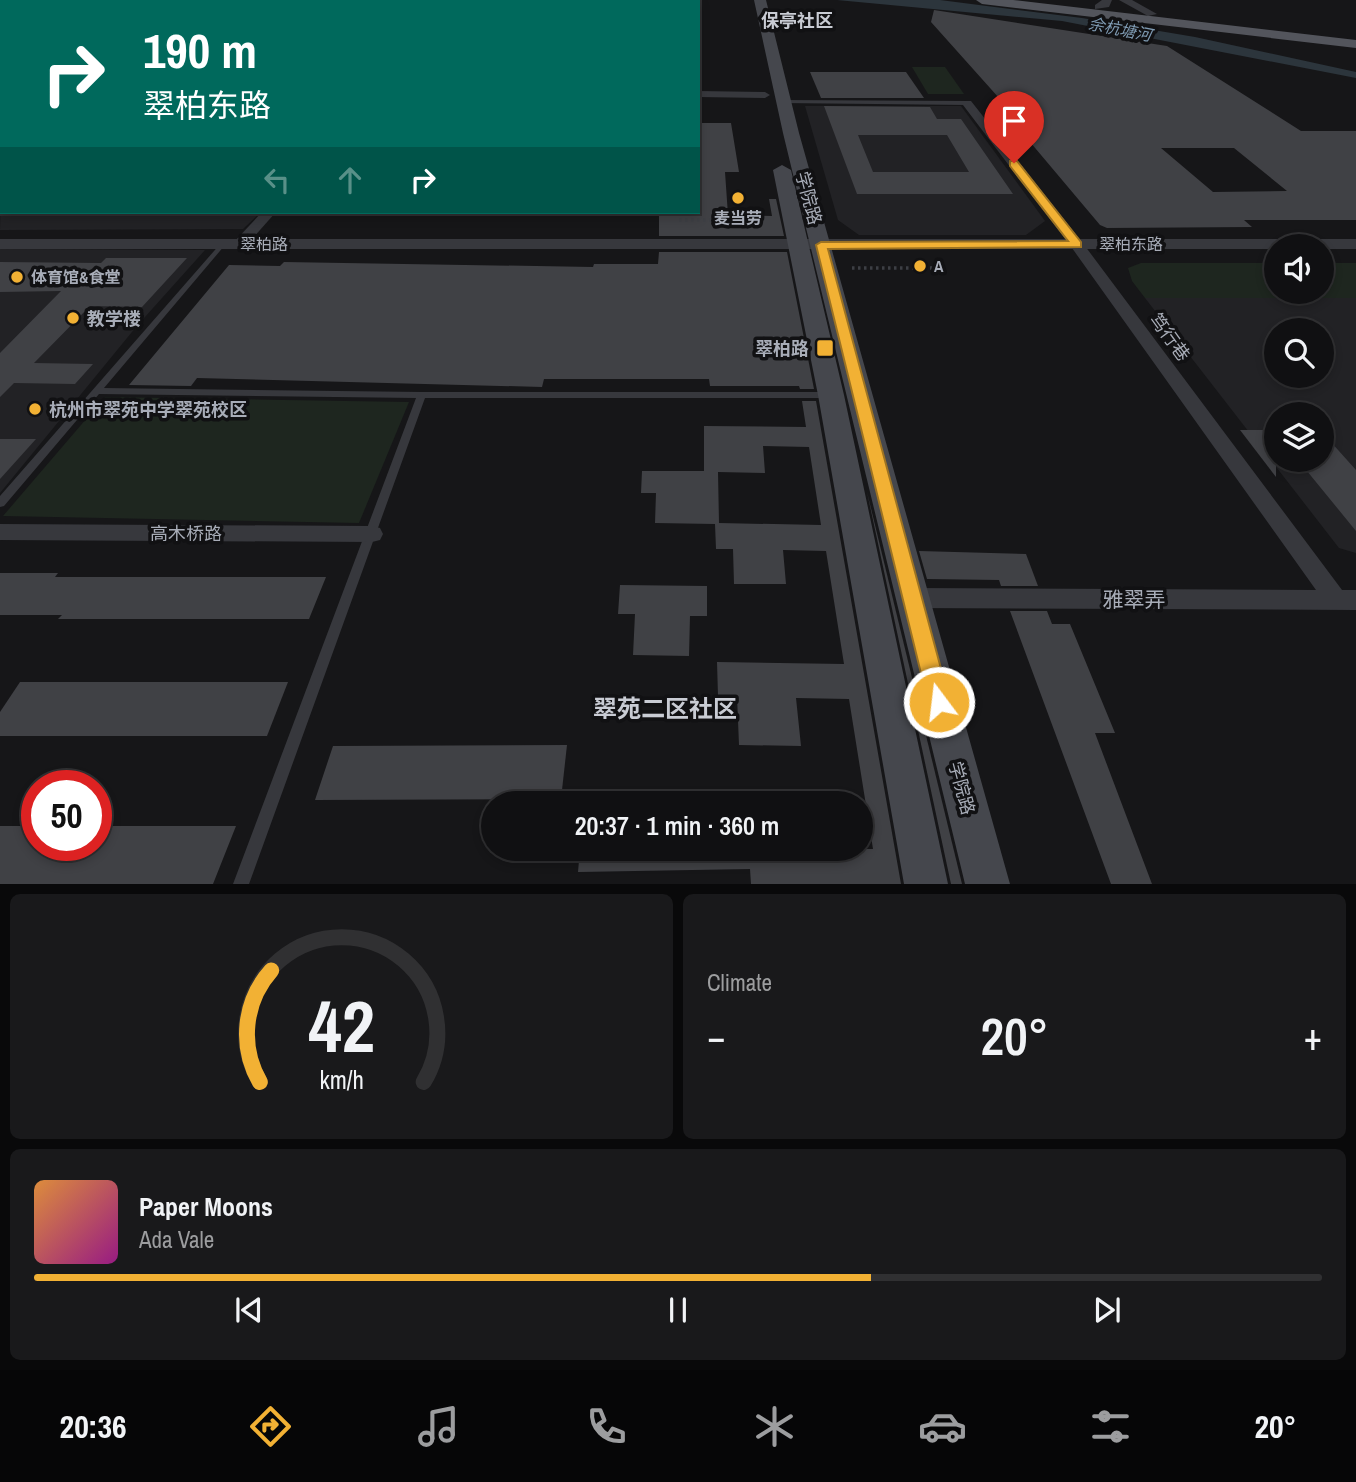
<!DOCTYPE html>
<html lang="en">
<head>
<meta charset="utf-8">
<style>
	:root { --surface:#101012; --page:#19191b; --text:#f1f3f6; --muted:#9c9d9f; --line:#303032; --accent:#f2b134 }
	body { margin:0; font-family:"Archivo Narrow","Noto Sans SC",sans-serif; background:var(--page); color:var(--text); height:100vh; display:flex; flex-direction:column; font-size:26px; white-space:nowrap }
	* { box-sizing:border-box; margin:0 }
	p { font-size:23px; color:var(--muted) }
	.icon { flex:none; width:38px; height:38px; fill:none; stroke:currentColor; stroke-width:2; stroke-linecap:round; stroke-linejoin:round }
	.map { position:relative; height:884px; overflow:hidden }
	.drawer { display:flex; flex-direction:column; gap:10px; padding:10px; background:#09090a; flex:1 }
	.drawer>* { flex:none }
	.hud { position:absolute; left:0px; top:0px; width:700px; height:214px; box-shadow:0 4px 10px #0003,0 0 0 2px var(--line); background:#00695c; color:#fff; overflow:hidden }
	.tools { position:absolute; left:1264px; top:234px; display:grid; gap:14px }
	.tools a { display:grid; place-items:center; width:70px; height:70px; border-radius:50%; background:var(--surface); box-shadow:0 4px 10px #0003,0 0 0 2px var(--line); font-size:35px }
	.speed { position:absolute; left:21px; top:770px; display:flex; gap:14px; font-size:35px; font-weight:700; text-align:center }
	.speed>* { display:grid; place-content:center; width:91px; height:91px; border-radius:50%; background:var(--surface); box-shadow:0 4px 10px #0003,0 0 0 2px var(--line); line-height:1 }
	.speed .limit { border:10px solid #d22; background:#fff; color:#111 }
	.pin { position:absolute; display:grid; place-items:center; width:60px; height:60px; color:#fff; margin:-72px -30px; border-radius:50% 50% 50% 0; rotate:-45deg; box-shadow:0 0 7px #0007 }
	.pin .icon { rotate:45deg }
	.me { position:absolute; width:77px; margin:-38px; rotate:345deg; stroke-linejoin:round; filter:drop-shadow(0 0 5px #0008) }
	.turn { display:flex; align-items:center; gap:24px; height:147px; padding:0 28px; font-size:32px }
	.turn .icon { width:91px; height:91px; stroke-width:2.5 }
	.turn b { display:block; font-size:49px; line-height:60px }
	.lanes { display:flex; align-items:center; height:66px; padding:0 28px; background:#0003; justify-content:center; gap:35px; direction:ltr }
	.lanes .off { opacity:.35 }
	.big { font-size:52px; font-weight:600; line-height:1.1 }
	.drawer .widget { flex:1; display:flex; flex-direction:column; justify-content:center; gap:10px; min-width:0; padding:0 24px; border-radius:10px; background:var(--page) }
	.drawer .dial { align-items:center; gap:0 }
	.dial svg { height:182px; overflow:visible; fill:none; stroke:var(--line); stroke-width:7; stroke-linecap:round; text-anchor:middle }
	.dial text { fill:var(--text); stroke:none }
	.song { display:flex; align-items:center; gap:21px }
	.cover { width:84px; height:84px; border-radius:10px; background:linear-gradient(135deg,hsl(30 70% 55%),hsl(310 70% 35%)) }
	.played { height:7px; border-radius:4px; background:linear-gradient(90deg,var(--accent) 65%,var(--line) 65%) }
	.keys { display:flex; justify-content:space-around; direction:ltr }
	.heat { display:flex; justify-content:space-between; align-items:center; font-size:38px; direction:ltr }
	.drawer .tiles { flex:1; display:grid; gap:10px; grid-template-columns:1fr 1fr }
	.widget:last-child { grid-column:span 2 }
	.trip { position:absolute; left:481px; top:791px; width:392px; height:70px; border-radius:35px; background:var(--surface); box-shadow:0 4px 10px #0003,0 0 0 2px var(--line); font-weight:600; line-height:70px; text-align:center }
	.tabs { display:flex; height:112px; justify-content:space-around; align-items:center; background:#060607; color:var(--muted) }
	.tabs .icon { width:49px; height:49px }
	.tabs .active { color:var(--accent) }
	.tabs b { font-size:32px; color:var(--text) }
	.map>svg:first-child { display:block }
	.built { fill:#222225; fill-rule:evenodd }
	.green { fill:#1e261f }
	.water { fill:#2c353c }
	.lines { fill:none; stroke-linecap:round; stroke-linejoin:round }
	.ferry { stroke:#7f9bb3; stroke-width:2; stroke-dasharray:4.5 3.5; stroke-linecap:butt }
	.building { fill:#404145; fill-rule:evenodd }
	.path-far1 { stroke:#3d3f44; stroke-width:2; stroke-dasharray:2 2.5; stroke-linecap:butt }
	.path { stroke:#3d3f44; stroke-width:3.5; stroke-dasharray:2.5 3.5; stroke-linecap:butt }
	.service { fill:#37383d; fill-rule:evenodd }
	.minor { fill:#37383d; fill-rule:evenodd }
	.tertiary { fill:#37383d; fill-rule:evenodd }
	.secondary { fill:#45474d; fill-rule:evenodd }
	.primary { fill:#53555c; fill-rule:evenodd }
	.route { fill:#f2b134; stroke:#9d7322; stroke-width:2 }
	.poi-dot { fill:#f2b134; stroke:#111113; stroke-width:2.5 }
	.labels { text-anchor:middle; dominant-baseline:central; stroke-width:7; stroke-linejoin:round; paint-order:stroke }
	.far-water-label { font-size:16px; font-style:italic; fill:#7f9bb3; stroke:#111113 }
	.far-poi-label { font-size:16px; font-weight:bold; fill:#a8adb8; stroke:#111113; text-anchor:start }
	.far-street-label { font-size:16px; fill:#a8adb8; stroke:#111113 }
	.far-quarter-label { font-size:18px; font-weight:bold; fill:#c9ccd4; stroke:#111113 }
	.street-label { font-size:18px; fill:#a8adb8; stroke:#111113 }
	.poi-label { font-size:18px; font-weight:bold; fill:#a8adb8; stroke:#111113; text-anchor:start }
	.near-street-label { font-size:21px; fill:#a8adb8; stroke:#111113 }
	.near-quarter-label { font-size:24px; font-weight:bold; fill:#c9ccd4; stroke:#111113 }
</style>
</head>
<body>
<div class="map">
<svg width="1356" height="884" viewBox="0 0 1356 884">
	<rect width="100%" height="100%" fill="#161618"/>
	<g class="built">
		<path d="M805,106H961L1045,221L1026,235H859L838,220Z"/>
		<path d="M2,152V212H261L243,229L0,230Z"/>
		<path d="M0,249L205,250L136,327L0,493Z"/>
		<path d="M1145,298H1356V553L1339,548ZM1276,331H1321V376H1276ZM1276,415H1321V460H1276Z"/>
	</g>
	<g class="green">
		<path d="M912,67H945L964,94H928Z"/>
		<path d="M1141,263H1276V292H1321V263H1356V298H1145L1132,281L1128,268Z"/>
		<path d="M105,397L409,402L359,523L3,516Z"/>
	</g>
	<g class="water">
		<path d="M0,0H465L2,2L0,11Z"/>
		<path d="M837,0H940L1082,18L1195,37L1356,72V78L1062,21Z"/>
	</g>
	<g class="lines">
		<path class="ferry" d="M102,2L130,0"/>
	</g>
	<g class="building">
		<path d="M934,10L1167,46L1301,131H1356V220H1244L1252,227L1107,228L1100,225L1025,136L1032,135L931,22ZM1161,148H1234L1287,191L1213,192Z"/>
		<path d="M810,72H906L924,98H821Z"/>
		<path d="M824,106L930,107L937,119H961L1013,194H857ZM858,135H947L969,172H873Z"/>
		<path d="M698,123H731L739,172H725L728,215L772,216L769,199H776L784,236H659V212H698Z"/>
		<path d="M659,252H787L814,389H800L799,386H710L709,379H544L542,387L197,378L191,386L129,385L229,265L280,266L284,262L593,267L594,264H658Z"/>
		<path d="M106,258H187L142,307L90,306L34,363L93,364L75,384L14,383L0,397V353L61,291L0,292V262L101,263Z"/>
		<path d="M802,401H816L901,884H751L750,869L578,872L580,849H873L849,699L796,698L801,746L739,745L737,696H718L717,662L844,664L826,551L783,550L786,584H734L733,549H716L715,524L655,523L656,493H641L642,471H704V426L806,427ZM763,446L809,447L821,525L719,523L718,472L765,473Z"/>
		<path d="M1240,430H1276V477Z"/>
		<path d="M1321,431L1356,470V531L1298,460H1321Z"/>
		<path d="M0,439H36L0,479Z"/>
		<path d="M867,492L962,884H951Z"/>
		<path d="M919,551L1026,554L1038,586H1001L999,580L927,579Z"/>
		<path d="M0,573H58L55,577H326L309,619H58L62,615H0Z"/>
		<path d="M620,585L707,586V616H690L689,656L633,655L635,614H618Z"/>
		<path d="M1010,611H1047L1052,624H1070L1115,733H1095L1152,884H1111Z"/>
		<path d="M20,682H288L267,736H0V712Z"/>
		<path d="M567,745L561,799L315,800L333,746Z"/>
		<path d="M0,826H37V845H96V826H236L213,884H0Z"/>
	</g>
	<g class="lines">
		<g class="path-far1">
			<path d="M601,0H653"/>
			<path d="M655,0H699"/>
			<path d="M504,2L595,0"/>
		</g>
		<g class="path">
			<path d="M679,220H740"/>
			<path d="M852,268H943"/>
		</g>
		<g class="service">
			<path d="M783,100L967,101L970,103L967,105L781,103L780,102Z"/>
			<path d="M223,242L225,243V245L104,388L422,392H829L834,395L829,398H425L249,884H233L416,398L99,394L4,506L0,507V496L221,243Z"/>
		</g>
		<g class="minor">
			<path d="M698,91L765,92L770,95L765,98L698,97Z"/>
			<path d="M963,101H971L1082,242L1342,590H1356V610L911,608L903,605L899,598L903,591L911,588L1316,590L1072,248L963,105Z"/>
			<path d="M262,212H276L244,248H234V242Z"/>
			<path d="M0,524L372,526L380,528L383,534L380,540L372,542L0,540Z"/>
		</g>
		<g class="tertiary">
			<path d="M1102,0H1112L1109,7L1095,9V5Z"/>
			<path d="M1119,0H1132L1157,14L1148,16Z"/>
			<path d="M0,239H1356V249H1321V247H1276V249H0Z"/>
		</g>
		<g class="secondary">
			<path d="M754,0H766L799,133L1010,884H965L783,133Z"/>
			<path d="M782,165L791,170L844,395L948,884H904L818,395L773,170Z"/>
		</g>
		<path class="primary" d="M976,0H1013L1356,40V48L982,4Z"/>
	</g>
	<path class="route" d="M1010,161H1017L1081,242V247L828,249L950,702L947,709L939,712L931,709L928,702L816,245L821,242L1068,241L1010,166Z"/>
	<g class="poi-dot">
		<circle cx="738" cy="198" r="7"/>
		<circle cx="920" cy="266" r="7"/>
		<circle cx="17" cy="277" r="7"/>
		<circle cx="73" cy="318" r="7"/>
		<rect x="816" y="339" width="18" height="18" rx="3.5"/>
		<circle cx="35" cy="409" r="7"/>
	</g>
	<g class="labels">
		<g class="far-water-label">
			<text transform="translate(1120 29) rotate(11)">余杭塘河</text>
		</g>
		<g class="far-poi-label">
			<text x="738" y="218" text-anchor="middle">麦当劳</text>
			<text x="934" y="266">A</text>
			<text x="31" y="277">体育馆&amp;食堂</text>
		</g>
		<g class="far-street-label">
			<text x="264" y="244">翠柏路</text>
			<text x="1131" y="244">翠柏东路</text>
		</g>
		<g class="far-quarter-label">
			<text x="797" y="20">保亭社区</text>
		</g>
		<g class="street-label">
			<text transform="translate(809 198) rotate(75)">学院路</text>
			<text transform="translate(1170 337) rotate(54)">笃行巷</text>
			<text x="186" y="533">高木桥路</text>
			<text transform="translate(962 788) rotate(75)">学院路</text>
		</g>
		<g class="poi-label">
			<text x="87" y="318">教学楼</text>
			<text x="809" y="348" text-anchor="end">翠柏路</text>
			<text x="49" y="409">杭州市翠苑中学翠苑校区</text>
		</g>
		<g class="near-street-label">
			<text x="1134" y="599">雅翠弄</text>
		</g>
		<g class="near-quarter-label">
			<text x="665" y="708">翠苑二区社区</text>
		</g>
	</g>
</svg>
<div class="tools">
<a><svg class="icon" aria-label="sound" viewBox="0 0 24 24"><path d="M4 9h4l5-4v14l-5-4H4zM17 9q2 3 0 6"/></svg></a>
<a><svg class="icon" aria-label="search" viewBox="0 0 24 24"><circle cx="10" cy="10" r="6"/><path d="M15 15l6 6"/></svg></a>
<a><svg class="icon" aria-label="layers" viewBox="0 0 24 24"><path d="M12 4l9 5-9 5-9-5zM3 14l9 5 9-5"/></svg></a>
</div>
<div class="speed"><div class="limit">50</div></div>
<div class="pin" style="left:1014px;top:163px;background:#d93025"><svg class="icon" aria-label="arrive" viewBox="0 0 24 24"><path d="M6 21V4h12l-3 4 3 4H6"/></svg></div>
<svg class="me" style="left:939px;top:702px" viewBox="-20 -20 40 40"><circle r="17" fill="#f2b134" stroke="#fff" stroke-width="3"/><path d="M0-11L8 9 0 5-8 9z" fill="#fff"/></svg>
<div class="trip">20:37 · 1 min · 360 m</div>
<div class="hud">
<div class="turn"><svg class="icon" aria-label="right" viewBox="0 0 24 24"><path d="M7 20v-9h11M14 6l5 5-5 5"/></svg><div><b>190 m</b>翠柏东路</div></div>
<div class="lanes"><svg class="icon off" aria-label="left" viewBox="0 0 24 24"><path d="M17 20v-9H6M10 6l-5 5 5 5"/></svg><svg class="icon off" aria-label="ahead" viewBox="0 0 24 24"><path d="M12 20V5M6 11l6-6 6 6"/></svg><svg class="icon" aria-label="right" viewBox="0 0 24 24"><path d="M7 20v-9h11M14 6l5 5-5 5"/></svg></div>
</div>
</div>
<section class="drawer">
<div class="tiles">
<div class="widget dial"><svg viewBox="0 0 100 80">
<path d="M14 69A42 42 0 1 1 86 69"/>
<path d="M14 69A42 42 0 0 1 19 20" stroke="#f2b134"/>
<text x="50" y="56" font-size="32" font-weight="700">42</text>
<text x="50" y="72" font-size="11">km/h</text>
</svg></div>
<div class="widget"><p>Climate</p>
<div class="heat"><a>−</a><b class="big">20°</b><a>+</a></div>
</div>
<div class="widget">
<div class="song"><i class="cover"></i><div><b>Paper Moons</b><p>Ada Vale</p></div></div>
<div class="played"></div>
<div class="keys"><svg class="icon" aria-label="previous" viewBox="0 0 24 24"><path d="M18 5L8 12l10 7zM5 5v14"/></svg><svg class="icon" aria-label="pause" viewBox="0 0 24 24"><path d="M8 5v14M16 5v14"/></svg><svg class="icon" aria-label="next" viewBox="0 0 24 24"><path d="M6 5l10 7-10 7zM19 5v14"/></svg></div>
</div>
</div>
</section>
<nav class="tabs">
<b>20:36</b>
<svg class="icon active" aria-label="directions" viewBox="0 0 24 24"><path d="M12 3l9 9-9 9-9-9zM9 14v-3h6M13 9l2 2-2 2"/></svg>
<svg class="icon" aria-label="music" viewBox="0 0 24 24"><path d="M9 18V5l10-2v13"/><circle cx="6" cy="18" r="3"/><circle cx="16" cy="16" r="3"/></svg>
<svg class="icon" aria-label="phone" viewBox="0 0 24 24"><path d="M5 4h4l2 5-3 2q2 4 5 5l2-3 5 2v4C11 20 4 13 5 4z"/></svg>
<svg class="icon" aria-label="climate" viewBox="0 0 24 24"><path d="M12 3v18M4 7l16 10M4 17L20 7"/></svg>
<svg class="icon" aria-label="car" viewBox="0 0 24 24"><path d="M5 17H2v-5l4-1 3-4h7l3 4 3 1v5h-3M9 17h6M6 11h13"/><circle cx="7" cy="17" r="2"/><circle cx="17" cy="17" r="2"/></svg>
<svg class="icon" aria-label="filters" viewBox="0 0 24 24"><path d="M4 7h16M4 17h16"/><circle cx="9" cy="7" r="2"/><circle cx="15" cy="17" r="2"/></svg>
<b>20°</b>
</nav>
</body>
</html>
